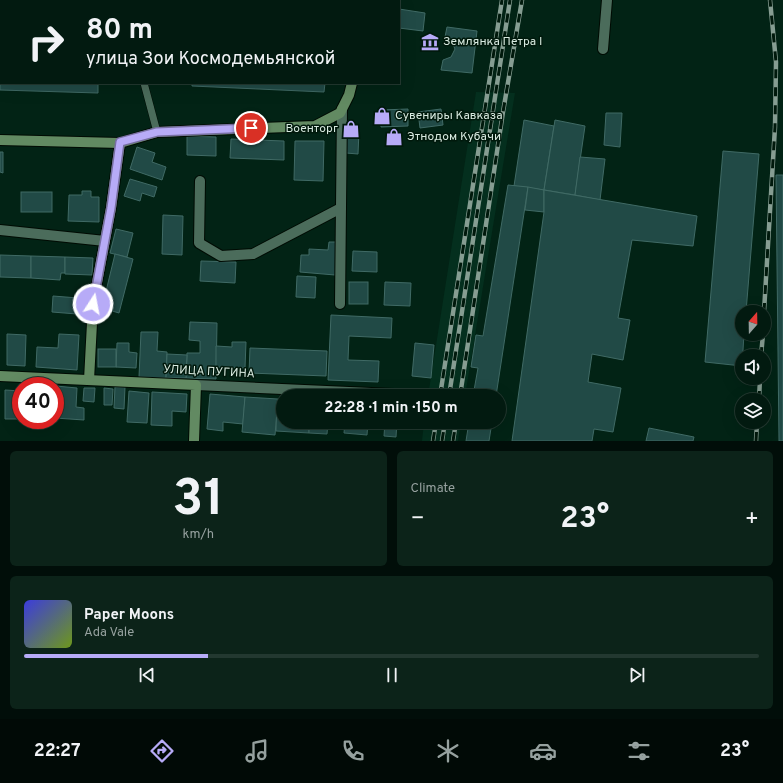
<!DOCTYPE html>
<html lang="en">
<head>
<meta charset="utf-8">
<style>
	:root { --surface:#021a10; --page:#0c2319; --text:#f1f3f6; --muted:#96a19f; --line:#233830; --accent:#b7abf7 }
	body { margin:0; font-family:Overpass,sans-serif; background:var(--page); color:var(--text); height:100vh; display:flex; flex-direction:column; font-size:15px; white-space:nowrap }
	* { box-sizing:border-box; margin:0 }
	p { font-size:13px; color:var(--muted) }
	.icon { flex:none; width:22px; height:22px; fill:none; stroke:currentColor; stroke-width:2; stroke-linecap:round; stroke-linejoin:round }
	.map { position:relative; height:441px; overflow:hidden }
	.details { display:flex; flex-direction:column; gap:10px; padding:10px; background:#010e09; flex:1 }
	.details>* { flex:none }
	.top-card { position:absolute; left:0px; top:0px; width:400px; height:84px; box-shadow:0 4px 16px #0002,0 0 0 1px var(--line); background:#021a10; color:var(--text); overflow:hidden }
	.needle { width:26px; rotate:20deg }
	.buttons { position:absolute; left:735px; top:305px; display:grid; gap:8px }
	.buttons a { display:grid; place-items:center; width:36px; height:36px; border-radius:50%; background:var(--surface); box-shadow:0 4px 16px #0002,0 0 0 1px var(--line); font-size:20px }
	.speed { position:absolute; left:12px; top:377px; display:flex; gap:8px; font-size:20px; font-weight:700; text-align:center }
	.speed>* { display:grid; place-content:center; width:52px; height:52px; border-radius:50%; background:var(--surface); box-shadow:0 4px 16px #0002,0 0 0 1px var(--line); line-height:1 }
	.speed .limit { border:6px solid #d22; background:#fff; color:#111 }
	.pin { position:absolute; display:grid; place-items:center; width:34px; height:34px; color:#fff; margin:-17px; border:2px solid #fff; border-radius:50%; box-shadow:0 1px 4px #0007 }
	.me { position:absolute; width:44px; margin:-22px; rotate:11deg; stroke-linejoin:round; filter:drop-shadow(0 0 3px #0008) }
	.turn { display:flex; align-items:center; gap:14px; height:84px; padding:0 20px; font-size:18px }
	.turn .icon { width:52px; height:52px; stroke-width:2.5 }
	.turn b { display:block; font-size:28px; line-height:34px }
	.big { font-size:30px; font-weight:700; line-height:1.1 }
	.details .card { flex:1; display:flex; flex-direction:column; justify-content:center; gap:6px; min-width:0; padding:0 14px; border-radius:6px; background:var(--page) }
	.details .dial { align-items:center; gap:0 }
	.dial b { font-size:52px; line-height:1 }
	.song { display:flex; align-items:center; gap:12px }
	.cover { width:48px; height:48px; border-radius:6px; background:linear-gradient(135deg,hsl(240 70% 55%),hsl(80 70% 35%)) }
	.played { height:4px; border-radius:2px; background:linear-gradient(90deg,var(--accent) 25%,var(--line) 25%) }
	.keys { display:flex; justify-content:space-around; direction:ltr }
	.heat { display:flex; justify-content:space-between; align-items:center; font-size:22px; direction:ltr }
	.details .tiles { flex:1; display:grid; gap:10px; grid-template-columns:1fr 1fr }
	.card:last-child { grid-column:span 2 }
	.trip { position:absolute; left:276px; top:389px; width:230px; height:40px; border-radius:20px; background:var(--surface); box-shadow:0 4px 16px #0002,0 0 0 1px var(--line); font-weight:700; line-height:40px; text-align:center }
	.dock { display:flex; height:64px; justify-content:space-around; align-items:center; background:#010a06; color:var(--muted) }
	.dock .icon { width:28px; height:28px }
	.dock .current { color:var(--accent) }
	.dock b { font-size:18px; color:var(--text) }
	.map>svg:first-child { display:block }
	.built { fill:#042f1e }
	.building { fill:#214a46; stroke:#406a65 }
	.lines { fill:none; stroke-linecap:round; stroke-linejoin:round }
	.lane-casing { stroke:#000b03; stroke-width:8 }
	.street-casing { stroke:#000b03; stroke-width:12 }
	.secondary-casing { stroke:#000b03; stroke-width:12 }
	.lane { stroke:#4b6c5b; stroke-width:7 }
	.street { stroke:#4b6c5b; stroke-width:10 }
	.secondary { stroke:#628a62; stroke-width:10 }
	.rail-casing { stroke:#869d92; stroke-width:4.5 }
	.rail { stroke:#00190c; stroke-width:3; stroke-dasharray:9; stroke-linecap:butt }
	.route-casing { stroke:#776fa1; stroke-width:10 }
	.route { stroke:#b7abf7; stroke-width:7 }
	.labels { text-anchor:middle; dominant-baseline:central; stroke-width:3; stroke-linejoin:round; paint-order:stroke }
	.poi-label { font-size:12px; fill:#d8eae0; stroke:#00190c; text-anchor:start }
	.street-label { font-size:12px; fill:#d8eae0; stroke:#00190c }
</style>
</head>
<body>
<div class="map">
<svg width="783" height="441" viewBox="0 0 783 441">
	<rect width="100%" height="100%" fill="#022315"/>
	<g class="built">
		<path d="M476,92L515,93L465,396H428Z"/>
		<path d="M424,422H461L458,441H422Z"/>
	</g>
	<g class="building">
		<path d="M399,9L425,13L423,31L399,28Z"/>
		<path d="M447,27L477,31L472,73L441,70L443,60L451,57L455,49L452,42L445,37Z"/>
		<path d="M0,62L1,83H98V93L0,90Z"/>
		<path d="M192,83H325L324,92L192,86Z"/>
		<path d="M408,109V126L381,127V110Z"/>
		<path d="M441,109L443,125L420,128L418,112Z"/>
		<path d="M606,113H622L620,147L604,145Z"/>
		<path d="M524,120L554,126L544,190L514,186Z"/>
		<path d="M555,120L585,126L575,195L544,190Z"/>
		<path d="M346,130L359,131L358,154L346,153Z"/>
		<path d="M187,136L216,137V156L187,155Z"/>
		<path d="M231,139L284,141V160L230,158Z"/>
		<path d="M295,141H324L323,181L294,180Z"/>
		<path d="M137,147L155,153L152,162L166,167L162,180L130,169Z"/>
		<path d="M723,151L759,154L746,312H742V334H744L742,366L705,362Z"/>
		<path d="M0,152H3V173L0,172Z"/>
		<path d="M580,157L605,159L600,200L575,195Z"/>
		<path d="M776,175H783V441H779Z"/>
		<path d="M130,179L157,187L154,197L142,193L140,201L124,196Z"/>
		<path d="M508,185L528,187L496,396H473L478,368L471,367L476,335L483,336Z"/>
		<path d="M528,187L544,190V212L525,210Z"/>
		<path d="M544,190L697,216L693,246L632,240L618,318L630,320L623,360L592,354L588,382L621,388L613,432L594,429L592,441H512L544,212Z"/>
		<path d="M82,191H91V197H99V222L68,221L69,195H82Z"/>
		<rect x="21" y="192" width="31" height="20"/>
		<path d="M163,215L183,216L182,255L162,254Z"/>
		<path d="M116,229L133,233L127,257L110,253Z"/>
		<path d="M329,242H337L335,275L300,272L301,255H309V249L328,250Z"/>
		<path d="M353,251L377,252V272L352,271Z"/>
		<path d="M115,254L133,259L119,313L102,308Z"/>
		<path d="M0,255L31,256V278L0,277Z"/>
		<path d="M31,256L65,257V273H61L60,280L31,278Z"/>
		<path d="M65,257L93,258L92,275L65,274Z"/>
		<path d="M201,261L236,262L235,283L200,281Z"/>
		<path d="M297,276L316,277L315,298L296,297Z"/>
		<rect x="349" y="282" width="19" height="22"/>
		<path d="M385,282L411,283L410,306L384,305Z"/>
		<path d="M53,296L78,298L77,314L52,312Z"/>
		<path d="M331,315L392,318L391,338L349,336L348,360L379,361L378,382L328,380Z"/>
		<path d="M190,322L217,323L216,379L186,378L187,353H200V341L189,340Z"/>
		<path d="M141,332H158L157,351L167,352L166,378L139,377Z"/>
		<path d="M7,334L26,335L25,366L7,365Z"/>
		<path d="M59,334L79,335L77,370L36,367L37,347L58,348Z"/>
		<path d="M232,342H246L245,368L216,367V346L232,347Z"/>
		<path d="M117,343H129V352L137,353L136,368L116,367Z"/>
		<path d="M415,343L434,345L431,378L412,376Z"/>
		<path d="M250,348L327,351L326,376L249,373Z"/>
		<rect x="98" y="349" width="18" height="18"/>
		<path d="M167,354L187,355L186,378H166Z"/>
		<path d="M56,386L77,388L76,407L84,408V420L55,418Z"/>
		<path d="M115,387H125L124,409L114,408Z"/>
		<path d="M84,388H95L94,402L83,401Z"/>
		<path d="M104,388L113,389L112,405H104Z"/>
		<path d="M5,390L21,391V419H5Z"/>
		<path d="M129,391L149,393L147,423L127,422Z"/>
		<path d="M152,392L187,394L186,412L172,411V426L151,425Z"/>
		<path d="M210,394L245,397L243,424L223,422V431L207,429Z"/>
		<path d="M245,397L278,399L275,435L242,432Z"/>
		<path d="M277,403H283V422H309V433L276,431Z"/>
		<path d="M23,420H48V423L23,422Z"/>
		<path d="M309,422H328L327,434L309,433Z"/>
		<path d="M345,422H368L367,435L344,433Z"/>
		<path d="M385,422H397L396,437L384,436Z"/>
		<path d="M397,422H422L421,426L397,424Z"/>
		<path d="M469,422H492L489,441H466Z"/>
		<path d="M649,428L694,437L693,441H646Z"/>
	</g>
	<g class="lines">
		<g class="lane-casing">
			<g id="lane">
				<path d="M157,1V0"/>
				<path d="M0,30H1"/>
				<path d="M144,83L157,132"/>
			</g>
		</g>
		<g class="street-casing">
			<g id="street">
				<path d="M603,49L607,0"/>
				<path d="M200,181L199,243L221,256L253,254L341,208"/>
				<path d="M0,230L105,241"/>
				<path d="M340,304L342,109"/>
				<path d="M196,385L416,395"/>
			</g>
		</g>
		<g class="secondary-casing">
			<g id="secondary">
				<path d="M364,1V0"/>
				<path d="M0,140L120,143L157,132L315,126L340,113L349,95L352,83"/>
				<path d="M0,376L196,385L194,441"/>
				<path d="M89,380L93,304L111,208L120,143"/>
			</g>
		</g>
		<use href="#lane" class="lane"/>
		<use href="#street" class="street"/>
		<use href="#secondary" class="secondary"/>
		<g class="rail-casing">
			<g id="rail">
				<path d="M764,312L775,127L776,62L770,0"/>
				<path d="M761,356L763,334"/>
				<path d="M440,396L502,0"/>
				<path d="M449,396L510,0"/>
				<path d="M460,396L503,112L522,0"/>
				<path d="M759,400L760,378"/>
				<path d="M433,441L436,422"/>
				<path d="M442,441L445,422"/>
				<path d="M453,441L456,422"/>
				<path d="M756,441L757,422"/>
			</g>
		</g>
		<use href="#rail" class="rail"/>
	</g>
	<g class="lines">
		<g class="route-casing">
			<path id="route" d="M93,304L111,208L120,142L157,132L251,128"/>
		</g>
		<use href="#route" class="route"/>
	</g>
	<defs>
		<g id="museum-bare" transform="scale(1.38)"><path d="M0-6L6-3V-2H-6V-3ZM-5-1h2V3h-2ZM-1-1h2V3h-2ZM3-1h2V3H3ZM-6 4H6V6H-6Z" fill="#b7abf7" stroke="#00190c" stroke-width="2.5" paint-order="stroke"/></g>
		<g id="shop-bare" transform="scale(1.38)"><path d="M-5-2.5h2.3a2.7 3.5 0 0 1 5.4 0H5L5.5 6h-11ZM-1.5-2.5h3a1.5 2.3 0 0 0-3 0Z" fill="#b7abf7" stroke="#00190c" stroke-width="2.5" paint-order="stroke"/></g>
	</defs>
	<g fill-rule="evenodd">
		<use href="#museum-bare" x="430" y="42"/>
		<use href="#shop-bare" x="382" y="116"/>
		<use href="#shop-bare" x="351" y="129"/>
		<use href="#shop-bare" x="394" y="137"/>
	</g>
	<g class="labels">
		<g class="poi-label">
			<text x="443" y="42">Землянка Петра I</text>
			<text x="395" y="116">Сувениры Кавказа</text>
			<text x="338" y="129" text-anchor="end">Военторг</text>
			<text x="407" y="137">Этнодом Кубачи</text>
		</g>
		<g class="street-label">
			<text transform="translate(209 372) rotate(3)">УЛИЦА ПУГИНА</text>
		</g>
	</g>
</svg>
<div class="buttons">
<a><svg class="needle" viewBox="-14 -14 28 28"><path d="M0-13l5 13h-10z" fill="#e53935"/><path d="M0 13l5-13h-10z" fill="#96a19f"/></svg></a>
<a><svg class="icon" aria-label="sound" viewBox="0 0 24 24"><path d="M4 9h4l5-4v14l-5-4H4zM17 9q2 3 0 6"/></svg></a>
<a><svg class="icon" aria-label="layers" viewBox="0 0 24 24"><path d="M12 4l9 5-9 5-9-5zM3 14l9 5 9-5"/></svg></a>
</div>
<div class="speed"><div class="limit">40</div></div>
<div class="pin" style="left:251px;top:128px;background:#d93025"><svg class="icon" aria-label="arrive" viewBox="0 0 24 24"><path d="M6 21V4h12l-3 4 3 4H6"/></svg></div>
<svg class="me" style="left:93px;top:304px" viewBox="-20 -20 40 40"><circle r="17" fill="#b7abf7" stroke="#fff" stroke-width="3"/><path d="M0-11L8 9 0 5-8 9z" fill="#fff"/></svg>
<div class="trip">22:28 · 1 min · 150 m</div>
<div class="top-card">
<div class="turn"><svg class="icon" aria-label="right" viewBox="0 0 24 24"><path d="M7 20v-9h11M14 6l5 5-5 5"/></svg><div><b>80 m</b>улица Зои Космодемьянской</div></div>
</div>
</div>
<section class="details">
<div class="tiles">
<div class="card dial"><b>31</b><p>km/h</p></div>
<div class="card"><p>Climate</p>
<div class="heat"><a>−</a><b class="big">23°</b><a>+</a></div>
</div>
<div class="card">
<div class="song"><i class="cover"></i><div><b>Paper Moons</b><p>Ada Vale</p></div></div>
<div class="played"></div>
<div class="keys"><svg class="icon" aria-label="previous" viewBox="0 0 24 24"><path d="M18 5L8 12l10 7zM5 5v14"/></svg><svg class="icon" aria-label="pause" viewBox="0 0 24 24"><path d="M8 5v14M16 5v14"/></svg><svg class="icon" aria-label="next" viewBox="0 0 24 24"><path d="M6 5l10 7-10 7zM19 5v14"/></svg></div>
</div>
</div>
</section>
<nav class="dock">
<b>22:27</b>
<svg class="icon current" aria-label="directions" viewBox="0 0 24 24"><path d="M12 3l9 9-9 9-9-9zM9 14v-3h6M13 9l2 2-2 2"/></svg>
<svg class="icon" aria-label="music" viewBox="0 0 24 24"><path d="M9 18V5l10-2v13"/><circle cx="6" cy="18" r="3"/><circle cx="16" cy="16" r="3"/></svg>
<svg class="icon" aria-label="phone" viewBox="0 0 24 24"><path d="M5 4h4l2 5-3 2q2 4 5 5l2-3 5 2v4C11 20 4 13 5 4z"/></svg>
<svg class="icon" aria-label="climate" viewBox="0 0 24 24"><path d="M12 3v18M4 7l16 10M4 17L20 7"/></svg>
<svg class="icon" aria-label="car" viewBox="0 0 24 24"><path d="M5 17H2v-5l4-1 3-4h7l3 4 3 1v5h-3M9 17h6M6 11h13"/><circle cx="7" cy="17" r="2"/><circle cx="17" cy="17" r="2"/></svg>
<svg class="icon" aria-label="filters" viewBox="0 0 24 24"><path d="M4 7h16M4 17h16"/><circle cx="9" cy="7" r="2"/><circle cx="15" cy="17" r="2"/></svg>
<b>23°</b>
</nav>
</body>
</html>
